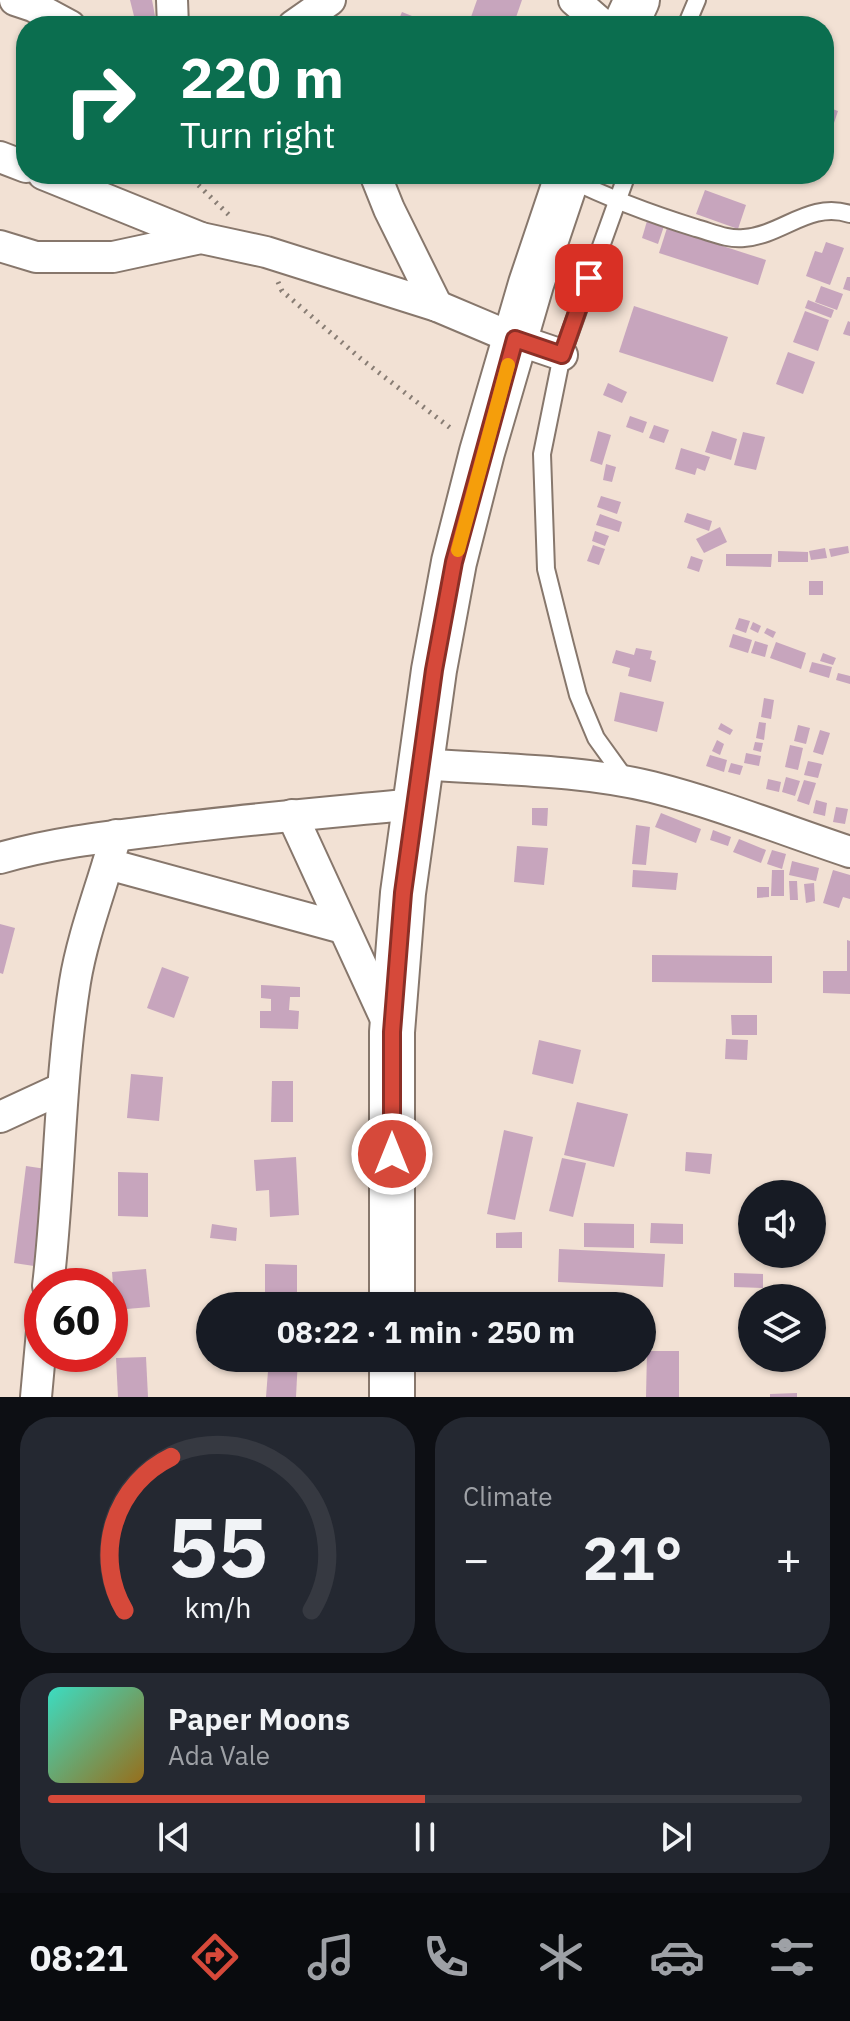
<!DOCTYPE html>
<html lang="en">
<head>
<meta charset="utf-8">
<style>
	:root { --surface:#171b24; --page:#242831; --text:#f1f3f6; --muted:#9ea1a6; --line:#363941; --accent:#d6493a }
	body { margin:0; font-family:"IBM Plex Sans",sans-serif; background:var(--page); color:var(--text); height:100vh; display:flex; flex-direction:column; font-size:30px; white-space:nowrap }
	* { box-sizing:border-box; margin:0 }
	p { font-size:26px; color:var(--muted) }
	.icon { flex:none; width:44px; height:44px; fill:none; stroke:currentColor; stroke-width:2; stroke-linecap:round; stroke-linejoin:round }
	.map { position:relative; height:1397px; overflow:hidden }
	.drawer { display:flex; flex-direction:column; gap:20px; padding:20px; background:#0d0f14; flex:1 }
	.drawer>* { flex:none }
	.top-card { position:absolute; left:16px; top:16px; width:818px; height:168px; border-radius:32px; box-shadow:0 2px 6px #0004; background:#0b6e4f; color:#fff; overflow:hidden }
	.buttons { position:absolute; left:738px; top:1180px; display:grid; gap:16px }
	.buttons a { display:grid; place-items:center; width:88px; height:88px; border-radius:50%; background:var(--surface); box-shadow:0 2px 6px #0004; font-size:40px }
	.speed { position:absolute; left:24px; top:1268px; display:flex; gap:16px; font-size:40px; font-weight:700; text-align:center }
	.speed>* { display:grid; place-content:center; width:104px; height:104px; border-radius:50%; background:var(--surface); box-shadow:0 2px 6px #0004; line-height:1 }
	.speed .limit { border:12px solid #d22; background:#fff; color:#111 }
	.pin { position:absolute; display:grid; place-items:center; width:68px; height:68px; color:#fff; margin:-34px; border-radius:16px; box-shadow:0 4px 12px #0006 }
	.me { position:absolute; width:88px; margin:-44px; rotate:0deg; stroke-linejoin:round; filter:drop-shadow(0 0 6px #0008) }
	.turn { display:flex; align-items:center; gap:28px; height:168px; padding:0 32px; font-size:36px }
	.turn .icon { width:104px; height:104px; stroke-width:2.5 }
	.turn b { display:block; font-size:56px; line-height:68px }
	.big { font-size:60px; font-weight:700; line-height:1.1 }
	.drawer .widget { flex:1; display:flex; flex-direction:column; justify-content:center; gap:12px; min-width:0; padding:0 28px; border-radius:32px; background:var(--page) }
	.drawer .dial { align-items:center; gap:0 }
	.dial svg { height:208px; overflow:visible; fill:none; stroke:var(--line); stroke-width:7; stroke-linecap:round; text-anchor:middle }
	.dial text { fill:var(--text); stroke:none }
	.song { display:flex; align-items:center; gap:24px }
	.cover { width:96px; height:96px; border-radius:12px; background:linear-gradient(135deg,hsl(170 70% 55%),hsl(40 70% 35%)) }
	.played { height:8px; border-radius:4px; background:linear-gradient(90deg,var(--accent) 50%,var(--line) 50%) }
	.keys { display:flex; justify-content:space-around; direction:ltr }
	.heat { display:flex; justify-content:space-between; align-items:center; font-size:44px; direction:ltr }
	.drawer .tiles { flex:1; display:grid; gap:20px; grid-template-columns:1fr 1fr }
	.widget:last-child { grid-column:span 2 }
	.trip { position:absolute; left:196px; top:1292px; width:460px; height:80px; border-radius:40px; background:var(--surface); box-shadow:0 2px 6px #0004; font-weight:700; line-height:80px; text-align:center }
	.tab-bar { display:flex; height:128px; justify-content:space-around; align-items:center; background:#090b0e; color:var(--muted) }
	.tab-bar .icon { width:56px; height:56px }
	.tab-bar .on { color:var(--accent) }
	.tab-bar b { font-size:36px; color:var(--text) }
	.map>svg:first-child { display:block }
	.building { fill:#c7a5bd }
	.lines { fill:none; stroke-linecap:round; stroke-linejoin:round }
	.lane-casing { stroke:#87776c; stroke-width:20 }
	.street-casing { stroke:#87776c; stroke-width:34 }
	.primary-casing { stroke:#87776c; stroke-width:48 }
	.path { stroke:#887d74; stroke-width:5; stroke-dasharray:2 6; stroke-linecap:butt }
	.lane { stroke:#fff; stroke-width:16 }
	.street { stroke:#fff; stroke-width:30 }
	.primary { stroke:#fff; stroke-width:44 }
	.route-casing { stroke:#8b2f26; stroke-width:20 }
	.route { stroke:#d6493a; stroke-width:14 }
	.slow { stroke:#f59e0b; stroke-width:14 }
</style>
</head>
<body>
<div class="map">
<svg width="850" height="1397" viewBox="0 0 850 1397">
	<rect width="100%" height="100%" fill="#f2e1d4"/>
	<g class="building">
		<path d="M130,0H152L155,16L135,20Z"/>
		<path d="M477,0H522L513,26H496L471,17Z"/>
		<path d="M402,12L437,26H396Z"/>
		<path d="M824,106L838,111L828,141L824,140Z"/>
		<path d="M705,190L746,205L738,229L696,214Z"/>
		<path d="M647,221L664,226L658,244L642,238Z"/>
		<path d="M667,228L766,260L758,285L659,253Z"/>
		<path d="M826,242L844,248L830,285L806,276L815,251L822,253Z"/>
		<path d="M847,277H850V291L843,289Z"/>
		<path d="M821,286L843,294L837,310L815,302Z"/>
		<path d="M808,300L834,310L831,318L805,308Z"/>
		<path d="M634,306L728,337L713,382L619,352Z"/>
		<path d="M805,311L829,320L818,351L793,342Z"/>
		<path d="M848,321L850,322V336L843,334Z"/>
		<path d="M788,352L815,362L803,394L776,384Z"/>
		<path d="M608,383L627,392L622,403L603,395Z"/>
		<path d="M630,416L647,422L643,433L626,427Z"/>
		<path d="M654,425L669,430L664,443L649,438Z"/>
		<path d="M598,431L611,435L602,465L590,461Z"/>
		<path d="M712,431L737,439L731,460L705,452Z"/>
		<path d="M743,432L765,437L756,470L734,465Z"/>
		<path d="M681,448L710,457L705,471L697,468L695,475L675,469Z"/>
		<path d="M606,464L616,467L612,482L603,480Z"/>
		<path d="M601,496L621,502L617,514L597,507Z"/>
		<path d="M687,513L712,521L709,531L684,522Z"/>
		<path d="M600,514L622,522L619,532L596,525Z"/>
		<path d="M720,527L727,542L704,553L696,539Z"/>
		<path d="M595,531L609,536L605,546L592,541Z"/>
		<path d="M593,545L605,549L599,565L587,561Z"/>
		<path d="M848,546L849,553L831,557L829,549Z"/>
		<path d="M825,548L827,558L811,560L809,551Z"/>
		<path d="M778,551L808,552V562H778Z"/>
		<path d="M726,554H772L771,567L726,566Z"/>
		<path d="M691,556L703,560L699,572L687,568Z"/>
		<rect x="809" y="581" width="14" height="14"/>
		<path d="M739,618L750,621L746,633L735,629Z"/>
		<path d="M753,622L761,626L758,633L750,629Z"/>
		<path d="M767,628L776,632L773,638L764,633Z"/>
		<path d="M733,634L752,640L748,653L729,647Z"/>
		<path d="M755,641L768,645L765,657L751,653Z"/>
		<path d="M776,642L806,653L801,669L770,658Z"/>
		<path d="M636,648L652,651L650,659L656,661L651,682L628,676L630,668L612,663L616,650L634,655Z"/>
		<path d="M823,653L836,658L833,665L820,661Z"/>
		<path d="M812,662L832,667L829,678L809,672Z"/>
		<path d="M838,673L850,676V684L836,680Z"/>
		<path d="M620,692L664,702L657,732L614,721Z"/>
		<path d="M764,698L774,700L771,719L761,717Z"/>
		<path d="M759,722L766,723L764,740L756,738Z"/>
		<path d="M721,723L733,730L730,735L718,729Z"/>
		<path d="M798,725L810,728L806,744L794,741Z"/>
		<path d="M820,730L830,733L823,755L813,752Z"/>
		<path d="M717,740L724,744L720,755L712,751Z"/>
		<path d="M755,742L763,743L761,752L753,750Z"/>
		<path d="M790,745L803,748L798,770L785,767Z"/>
		<path d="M746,753L761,756L759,766L744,763Z"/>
		<path d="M710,755L727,760L724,772L706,766Z"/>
		<path d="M808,761L822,764L818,778L804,775Z"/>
		<path d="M731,763L743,766L740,775L728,772Z"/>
		<path d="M786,777L800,781L795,796L782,792Z"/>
		<path d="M768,779L781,782L779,792L766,789Z"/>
		<path d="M804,780L816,783L809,805L797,801Z"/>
		<path d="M816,800L827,803L825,816L813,813Z"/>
		<path d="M836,807L848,809L845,824L833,822Z"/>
		<path d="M532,808H548L547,826L532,825Z"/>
		<path d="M661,813L701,829L696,843L655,827Z"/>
		<path d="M636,825L650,827L646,865L632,864Z"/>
		<path d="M713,830L731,837L728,846L710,840Z"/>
		<path d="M739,839L766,850L761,863L733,852Z"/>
		<path d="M517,846L548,848L544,885L514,882Z"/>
		<path d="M772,850L786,854L782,869L767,864Z"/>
		<path d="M792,861L819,868L816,881L789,875Z"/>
		<path d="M633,870L678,873L676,890L632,887Z"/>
		<path d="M772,870H784V896H771Z"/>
		<path d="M833,870L850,875V899L843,897L839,908L823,903Z"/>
		<path d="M789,881H797L798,900H790Z"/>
		<path d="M814,883L815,901L806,903L804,884Z"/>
		<path d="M757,887H769V897L757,898Z"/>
		<path d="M0,924L15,928L3,974L0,973Z"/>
		<path d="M847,940L850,941V994L823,993V971H847Z"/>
		<path d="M652,955L772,956V983L652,982Z"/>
		<path d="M162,967L189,977L174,1018L147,1008Z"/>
		<path d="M261,985L300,987V997H290L289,1010L299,1011L298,1029L260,1028V1011H271V999L261,998Z"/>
		<path d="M731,1015H757V1035H732Z"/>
		<path d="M726,1039L748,1040L747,1060L725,1059Z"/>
		<path d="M539,1040L581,1050L573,1084L532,1074Z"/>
		<path d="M131,1074L163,1077L159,1121L127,1118Z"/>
		<path d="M272,1081H293V1122H271Z"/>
		<path d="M577,1102L628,1114L614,1167L564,1155Z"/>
		<path d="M504,1130L533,1137L515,1220L487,1214Z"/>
		<path d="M686,1152L712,1154L710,1174L685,1171Z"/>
		<path d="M296,1157L299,1215L270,1217L269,1190L256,1191L254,1160Z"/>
		<path d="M562,1158L586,1163L573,1217L549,1211Z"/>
		<path d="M26,1166L46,1169L34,1266L14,1263Z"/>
		<path d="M118,1172L148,1173V1217L118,1216Z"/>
		<path d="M584,1223L634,1224V1248L584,1247Z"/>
		<path d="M651,1223L683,1224V1244L650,1243Z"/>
		<path d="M212,1224L237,1228L236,1241L210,1238Z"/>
		<path d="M522,1232V1248H496V1233Z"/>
		<path d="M559,1249L665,1254L663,1287L558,1282Z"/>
		<path d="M265,1264L297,1265V1306H265Z"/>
		<path d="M146,1269L150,1307L115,1310L112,1272Z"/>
		<path d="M734,1273L763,1274V1288L734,1287Z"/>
		<path d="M647,1351H679V1397H646Z"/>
		<path d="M146,1357L148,1397H118L116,1358Z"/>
		<path d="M269,1358H298L296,1397H266Z"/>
		<path d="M797,1393V1397H770V1394Z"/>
	</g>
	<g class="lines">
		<g class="lane-casing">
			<g id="lane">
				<path d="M686,26L697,0"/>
				<path d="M568,178C610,199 651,214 696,228C711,232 728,240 744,238C783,235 809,201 850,214"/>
				<path d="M627,781L596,738L578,695L565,645L546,569L542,454L562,355L627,174"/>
			</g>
		</g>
		<g class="street-casing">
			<g id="street">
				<path d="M15,0L33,6L70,26"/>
				<path d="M172,0L173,26"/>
				<path d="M574,0L604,26"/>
				<path d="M293,26L330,0"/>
				<path d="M0,157L26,167"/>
				<path d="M43,174L201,238"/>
				<path d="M375,174L389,209L437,306"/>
				<path d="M0,246L36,257H113L201,238L266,252L437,306L515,339L562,355"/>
				<path d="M420,764C497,770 577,769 652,787C719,804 784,830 850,852"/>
				<path d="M292,815L390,1028"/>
				<path d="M0,858C55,842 113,836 170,829C251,819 333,812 415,804"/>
				<path d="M108,864L343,928"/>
				<path d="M0,1117L63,1088"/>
				<path d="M48,1286C60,1185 59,1083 75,982C83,933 103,884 116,835"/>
				<path d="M36,1397L42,1331"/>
			</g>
		</g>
		<g class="primary-casing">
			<g id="primary">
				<path d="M625,26L637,0"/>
				<path d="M392,1306V1032L403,893L434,670L454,562L482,452L531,284L568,174"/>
				<path d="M392,1358V1397"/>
			</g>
		</g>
		<g class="path">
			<path d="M187,174L231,217"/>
			<path d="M278,282L282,291L360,358L453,430"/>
		</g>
		<use href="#lane" class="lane"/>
		<use href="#street" class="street"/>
		<use href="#primary" class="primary"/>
	</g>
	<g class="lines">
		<g class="route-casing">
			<path id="route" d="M392,1154V1032L403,893L434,670L454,562L515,339L562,355L589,278"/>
		</g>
		<use href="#route" class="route"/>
		<path class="slow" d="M458,550L508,365"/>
	</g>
</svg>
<div class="buttons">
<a><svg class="icon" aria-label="sound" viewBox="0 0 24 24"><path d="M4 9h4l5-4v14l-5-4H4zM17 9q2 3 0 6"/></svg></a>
<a><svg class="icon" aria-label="layers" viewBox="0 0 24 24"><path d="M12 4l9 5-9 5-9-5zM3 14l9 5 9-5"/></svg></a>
</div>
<div class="speed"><div class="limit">60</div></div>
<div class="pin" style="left:589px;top:278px;background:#d93025"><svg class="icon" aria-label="arrive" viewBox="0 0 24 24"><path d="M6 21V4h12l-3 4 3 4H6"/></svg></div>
<svg class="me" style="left:392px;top:1154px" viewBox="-20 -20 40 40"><circle r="17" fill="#d6493a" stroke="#fff" stroke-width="3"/><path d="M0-11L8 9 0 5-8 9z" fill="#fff"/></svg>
<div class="trip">08:22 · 1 min · 250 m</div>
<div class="top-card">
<div class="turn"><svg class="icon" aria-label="right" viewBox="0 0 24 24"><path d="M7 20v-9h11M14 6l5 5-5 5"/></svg><div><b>220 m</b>Turn right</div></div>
</div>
</div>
<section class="drawer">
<div class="tiles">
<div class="widget dial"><svg viewBox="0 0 100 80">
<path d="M14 69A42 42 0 1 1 86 69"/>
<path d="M14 69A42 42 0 0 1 32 10" stroke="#d6493a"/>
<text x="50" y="56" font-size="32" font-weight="700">55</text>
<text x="50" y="72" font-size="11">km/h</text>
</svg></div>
<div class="widget"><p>Climate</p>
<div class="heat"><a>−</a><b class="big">21°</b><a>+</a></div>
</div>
<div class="widget">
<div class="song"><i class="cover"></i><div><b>Paper Moons</b><p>Ada Vale</p></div></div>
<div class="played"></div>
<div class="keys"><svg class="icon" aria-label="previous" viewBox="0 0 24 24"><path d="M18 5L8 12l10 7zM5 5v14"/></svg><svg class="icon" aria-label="pause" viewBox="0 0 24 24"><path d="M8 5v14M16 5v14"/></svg><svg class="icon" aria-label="next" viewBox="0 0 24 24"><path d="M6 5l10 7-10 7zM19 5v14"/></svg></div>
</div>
</div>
</section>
<nav class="tab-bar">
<b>08:21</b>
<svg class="icon on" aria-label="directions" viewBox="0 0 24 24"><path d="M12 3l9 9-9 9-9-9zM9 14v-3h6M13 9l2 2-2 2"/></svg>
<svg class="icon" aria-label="music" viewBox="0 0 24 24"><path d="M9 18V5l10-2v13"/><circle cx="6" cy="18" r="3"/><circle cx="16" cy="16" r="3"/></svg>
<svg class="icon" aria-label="phone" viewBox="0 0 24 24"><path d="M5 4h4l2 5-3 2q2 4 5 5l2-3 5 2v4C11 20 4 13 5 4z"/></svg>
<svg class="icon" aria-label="climate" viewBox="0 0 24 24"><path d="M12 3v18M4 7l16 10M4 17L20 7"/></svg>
<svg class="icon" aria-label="car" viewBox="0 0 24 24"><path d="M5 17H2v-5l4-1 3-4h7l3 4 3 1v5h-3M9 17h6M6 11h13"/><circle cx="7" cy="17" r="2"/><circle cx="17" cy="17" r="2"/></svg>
<svg class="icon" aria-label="filters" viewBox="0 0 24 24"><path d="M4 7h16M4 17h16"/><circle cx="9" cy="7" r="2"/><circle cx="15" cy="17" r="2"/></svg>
</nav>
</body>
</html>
